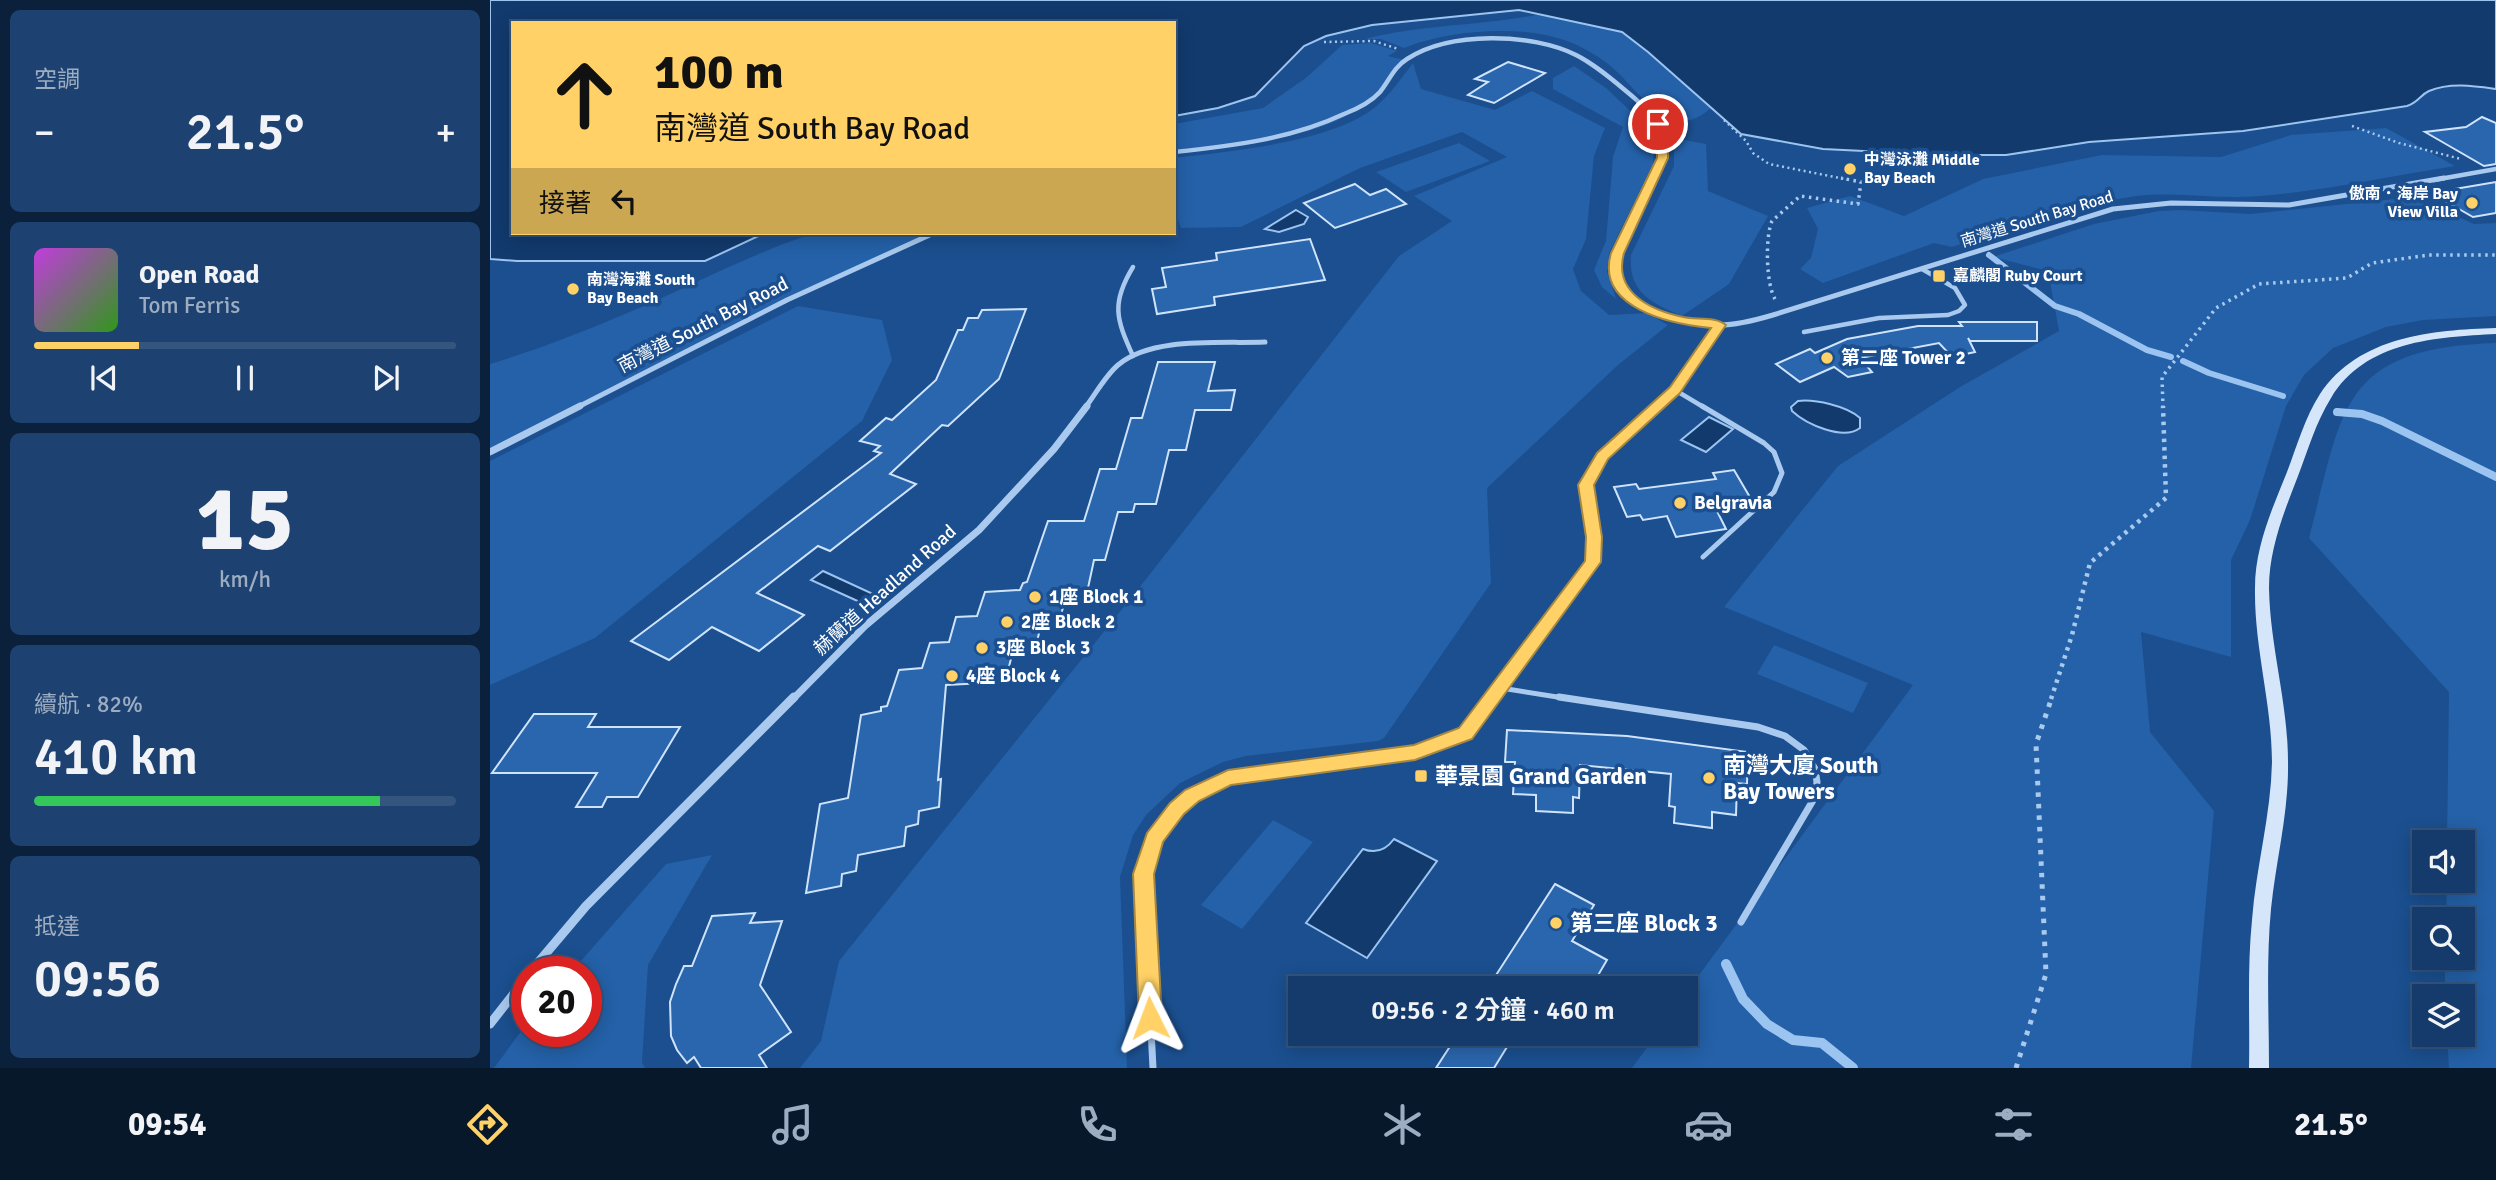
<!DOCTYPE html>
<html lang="zh-TW">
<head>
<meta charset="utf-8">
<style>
	:root { --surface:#143b6b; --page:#1d4271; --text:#f1f3f6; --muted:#9dadc1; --line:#33557e; --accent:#ffd166 }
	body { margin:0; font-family:Signika,"Noto Sans TC",sans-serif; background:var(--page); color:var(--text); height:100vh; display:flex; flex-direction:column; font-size:26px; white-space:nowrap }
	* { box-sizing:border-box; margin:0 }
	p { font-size:23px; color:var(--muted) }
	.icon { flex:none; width:38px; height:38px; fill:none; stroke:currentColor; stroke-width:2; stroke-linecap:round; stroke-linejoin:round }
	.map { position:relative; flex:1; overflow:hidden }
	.side { display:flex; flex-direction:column; gap:10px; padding:10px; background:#0b203b; width:490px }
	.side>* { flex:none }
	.banner { position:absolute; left:21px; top:21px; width:665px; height:214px; border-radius:0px; box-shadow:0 4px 18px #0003,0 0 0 2px var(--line); background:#ffd166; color:#111; overflow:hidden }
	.controls { position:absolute; left:1922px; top:830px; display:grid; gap:14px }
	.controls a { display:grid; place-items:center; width:63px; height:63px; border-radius:0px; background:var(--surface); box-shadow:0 4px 18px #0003,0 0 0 2px var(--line); font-size:35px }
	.speed { position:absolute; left:21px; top:956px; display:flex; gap:14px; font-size:35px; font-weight:700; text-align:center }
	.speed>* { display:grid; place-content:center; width:91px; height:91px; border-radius:50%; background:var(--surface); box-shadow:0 4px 18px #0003,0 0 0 2px var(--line); line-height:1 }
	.speed .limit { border:10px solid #d22; background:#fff; color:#111 }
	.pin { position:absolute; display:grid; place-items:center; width:60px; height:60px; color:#fff; margin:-30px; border:4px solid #fff; border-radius:50%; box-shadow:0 2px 7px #0007 }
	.me { position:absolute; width:77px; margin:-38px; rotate:357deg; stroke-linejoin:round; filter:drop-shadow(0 0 5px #0008) }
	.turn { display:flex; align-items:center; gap:24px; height:147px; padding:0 28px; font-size:32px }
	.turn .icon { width:91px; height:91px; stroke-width:2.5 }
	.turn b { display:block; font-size:49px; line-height:60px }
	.then { display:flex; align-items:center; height:66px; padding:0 28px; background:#0003; gap:14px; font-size:26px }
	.big { font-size:52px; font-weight:600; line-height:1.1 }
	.side .card { flex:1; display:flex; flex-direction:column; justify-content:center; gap:10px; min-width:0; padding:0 24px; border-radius:10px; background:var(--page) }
	.side .dial { align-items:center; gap:0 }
	.dial b { font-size:91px; line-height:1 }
	.song { display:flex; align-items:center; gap:21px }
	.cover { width:84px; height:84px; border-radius:10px; background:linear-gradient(135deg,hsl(290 70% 55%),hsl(110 70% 35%)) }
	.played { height:7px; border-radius:4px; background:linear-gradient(90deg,var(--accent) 25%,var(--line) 25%) }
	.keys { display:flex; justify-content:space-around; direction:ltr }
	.heat { display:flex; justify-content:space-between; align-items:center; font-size:38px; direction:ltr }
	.charge { height:10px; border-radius:5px; background:linear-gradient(90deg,#34c759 82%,var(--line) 0) }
	.trip { position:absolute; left:798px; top:976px; width:410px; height:70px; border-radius:0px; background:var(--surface); box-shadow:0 4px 18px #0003,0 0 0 2px var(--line); font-weight:600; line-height:70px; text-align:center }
	.tabs { display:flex; height:112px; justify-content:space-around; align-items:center; background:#08182b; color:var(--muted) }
	.tabs .icon { width:49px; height:49px }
	.tabs .current { color:var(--accent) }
	.tabs b { font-size:32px; color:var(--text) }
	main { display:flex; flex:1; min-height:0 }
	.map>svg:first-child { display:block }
	.green { fill:#2461a8 }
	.water { fill:#123a6d; stroke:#9cc4f0; stroke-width:2 }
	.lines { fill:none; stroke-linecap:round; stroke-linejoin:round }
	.stream-far2 { stroke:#9cc4f0; stroke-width:6 }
	.stream-far1 { stroke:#9cc4f0; stroke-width:8 }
	.stream { stroke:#9cc4f0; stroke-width:10 }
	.building { fill:#2a66ad; stroke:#cfe3fa; stroke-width:2 }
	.path-far3 { stroke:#a9c9ee; stroke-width:2.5; stroke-dasharray:2 3.5; stroke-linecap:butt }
	.path-far2 { stroke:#a9c9ee; stroke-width:3.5; stroke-dasharray:2.5 4.5; stroke-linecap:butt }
	.path-far1 { stroke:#a9c9ee; stroke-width:4.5; stroke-dasharray:3.5 5; stroke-linecap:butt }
	.path { stroke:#a9c9ee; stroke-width:5; stroke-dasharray:4.5 7; stroke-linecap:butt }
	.lane-far2 { stroke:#a9c9ee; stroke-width:4.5 }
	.lane-far1 { stroke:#a9c9ee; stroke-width:5 }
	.lane { stroke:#a9c9ee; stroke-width:7 }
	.street-far3 { stroke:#a9c9ee; stroke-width:4.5 }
	.street-far2 { stroke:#a9c9ee; stroke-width:5 }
	.street-far1 { stroke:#a9c9ee; stroke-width:7 }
	.street { stroke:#a9c9ee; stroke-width:9 }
	.secondary { fill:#d6e6fa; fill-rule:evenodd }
	.route { fill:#ffd166; stroke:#a68842; stroke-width:2 }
	.poi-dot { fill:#ffd166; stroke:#1b4f8f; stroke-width:2.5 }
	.labels { text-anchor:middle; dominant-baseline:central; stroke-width:7; stroke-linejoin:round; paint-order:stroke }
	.far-poi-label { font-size:16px; font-weight:bold; fill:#fff; stroke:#1b4f8f; text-anchor:start }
	.far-street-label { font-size:16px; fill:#fff; stroke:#1b4f8f }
	.street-label { font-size:19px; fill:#fff; stroke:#1b4f8f }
	.poi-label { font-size:19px; font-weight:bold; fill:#fff; stroke:#1b4f8f; text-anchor:start }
	.near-poi-label { font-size:23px; font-weight:bold; fill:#fff; stroke:#1b4f8f; text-anchor:start }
</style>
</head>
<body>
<main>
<section class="side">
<div class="card"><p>空調</p>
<div class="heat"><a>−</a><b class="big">21.5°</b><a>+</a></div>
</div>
<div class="card">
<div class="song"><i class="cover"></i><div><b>Open Road</b><p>Tom Ferris</p></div></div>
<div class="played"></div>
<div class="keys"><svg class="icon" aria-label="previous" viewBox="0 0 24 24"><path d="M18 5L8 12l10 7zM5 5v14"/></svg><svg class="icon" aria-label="pause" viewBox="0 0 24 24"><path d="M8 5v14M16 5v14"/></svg><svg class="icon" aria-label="next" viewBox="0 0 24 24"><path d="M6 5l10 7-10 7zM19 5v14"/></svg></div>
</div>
<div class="card dial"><b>15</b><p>km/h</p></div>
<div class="card"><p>續航 · 82%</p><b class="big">410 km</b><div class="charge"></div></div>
<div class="card"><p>抵達</p><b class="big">09:56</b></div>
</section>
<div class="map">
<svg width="2006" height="1068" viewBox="0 0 2006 1068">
	<rect width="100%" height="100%" fill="#1b4f8f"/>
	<g class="green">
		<path d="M1051,14L1132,32L1158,52L1221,108C1177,148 1147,84 1114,61C1104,54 1089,45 1077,41C1033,24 957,30 914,48L891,39H875C933,24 992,26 1051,14Z"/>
		<path d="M881,43L907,51L898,56L914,60C903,73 892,91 879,101C831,141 744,144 684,153V124L773,108L817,77L852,45Z"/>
		<path d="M923,63L931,89L1005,110L1042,91L1115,128L1104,156L1096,239L1083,269L1091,291L1119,315L1157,313L1178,325L1128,365L997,488L1001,583L894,738L888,741L756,756L733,762L690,783L656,815L643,835L630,877L637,1068H310L331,1041L349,961L649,588L909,256L962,221L924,196L1017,157L972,132L870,168L751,227L691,228L684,208V158C740,151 839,143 884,108C899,96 911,79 923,63Z"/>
		<path d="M1084,66L1116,88L1166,135L1163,164L1119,253L1117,272L1126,299L1112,287L1104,270L1116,241L1123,157L1133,127L1063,89V78Z"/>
		<path d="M1896,128L1965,166C1900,176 1836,191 1770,196C1729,200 1688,191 1647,196C1583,205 1523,228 1462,247L1444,243L1333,283L1310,269L1321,258L1328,229L1317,208L1360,196L1414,216L1493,179L1612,155L1731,157L1801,135Z"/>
		<path d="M1184,138L1216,144L1218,191L1278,216L1239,284L1192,316C1162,303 1138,293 1141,255L1184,166Z"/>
		<path d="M969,143L1000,161L916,192L886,172Z"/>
		<path d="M1924,197L1984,224L2006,223V316L1933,320L1896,327L1843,348L1814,375L1796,406L1760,520L1741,560V657L1651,632L1660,732L1724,811L1701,1068H1142L1167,1034H1195V994L1423,685L1234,607L1348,466L1470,387L1569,331L1558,271L1503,257L1604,224L1669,211L1691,210L1760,214Z"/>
		<path d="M325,233H443L395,254L0,449V364C53,348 105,327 156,305C212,280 266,252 325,233Z"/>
		<path d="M308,306L392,320L402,360L372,421L105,638L0,685V461Z"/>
		<path d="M2006,343V1068H1959L1957,1034H1972V996H1955V957H1972V919H1956L1957,880H1972V842H1957L1959,692L1819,538C1853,409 1849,348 2006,343Z"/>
		<path d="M1284,645L1378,683L1363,713L1267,674Z"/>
		<path d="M783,820L823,842L752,929L711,905Z"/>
		<path d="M222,855L158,965L152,1063L155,1068H4L37,1023V1031H96V971H82L176,864Z"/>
	</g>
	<g class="water">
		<path d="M0,0H2006V89C1985,86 1960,82 1939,91C1930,95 1929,102 1917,106L1753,131L1599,142L1516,155H1456L1333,149L1251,134L1158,52L1132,32L1029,10L882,25L836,36L814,46L765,96L728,108L684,116V23H23V233H275L215,261H27L0,259Z"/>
		<path d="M806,210L818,217L814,224L789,232L775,229Z"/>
		<path d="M1308,401C1325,399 1357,406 1370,418V428C1353,441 1316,424 1302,411L1301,407Z"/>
		<path d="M1219,417L1243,429L1216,452L1191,440Z"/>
		<path d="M333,571L383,594L372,603L321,580Z"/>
		<path d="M904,839L947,861L877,958L816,923L873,849C886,854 896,850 904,839Z"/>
	</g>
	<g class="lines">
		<g class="stream-far2">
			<path d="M1499,255L1565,306L1589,314L1657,350L1681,357"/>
			<path d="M1693,361L1719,373L1793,396"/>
		</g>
		<path class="stream-far1" d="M1847,412L1872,414L1892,421L2006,477"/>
		<path class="stream" d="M1236,964L1253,999L1277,1024L1303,1040L1332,1043L1363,1068"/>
	</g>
	<g class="building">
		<path d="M1018,62L1055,73L1004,103L978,95L998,82L985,79Z"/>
		<path d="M1992,117L2006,123V164L1994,166L1935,132L1976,127Z"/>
		<path d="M2006,182V213L1983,217L1941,193Z"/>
		<path d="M865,184L880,195L896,189L916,204L845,228L814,203Z"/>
		<path d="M820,239L835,280L724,297L725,305L667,314L662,289L676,287L672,268L727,260L726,253Z"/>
		<path d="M536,309L509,379L458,426L452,425L400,474L426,484L340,551L328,546L267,593L314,615L269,651L222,627L179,660L141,641L391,453L384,451L390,446L370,441L396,418L402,420L446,380L468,330H473L478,318H488L492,310Z"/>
		<path d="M1469,322H1547V341H1480L1478,338L1485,352L1462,357L1449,343L1370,358L1382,372L1358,377L1344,367L1310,382L1286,364L1320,349L1325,353L1357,339L1428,326H1472Z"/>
		<path d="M668,362H725L718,391L745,390L741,410H705L696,450H679L666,504H645L643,512H628L615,560H604L595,602L574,603L568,628L550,629L544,654L522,655L515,682L456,685L448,780L451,779L449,807L429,811L428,824L416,827L414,846L368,855L366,871L352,874L351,886L316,893L330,804L358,798L371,715L391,711V707L397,706L409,670L432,668L440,643L459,642L466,617L487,616L495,592L530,590L533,583L537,582L558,521H594L610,469H626L641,418H652Z"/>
		<path d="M1244,470L1261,499L1247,501L1250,506L1226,509L1236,529L1186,537L1177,516L1153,520L1150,515L1137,517L1124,487L1146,484L1149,489L1226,479L1223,473Z"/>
		<path d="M44,714H106L98,727H190L148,797H117L112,807H86L107,773H2Z"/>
		<path d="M1017,730L1137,736L1258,752L1257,784L1247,783L1246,815L1222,812V828L1184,823L1185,807L1179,806L1181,774L1090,765L1089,798L1083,797V813L1046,811V795L1023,794L1025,762H1015Z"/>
		<path d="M1065,884L1104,905L1082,941L1117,960L1100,989H1077L1059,978L1052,989H997Z"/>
		<path d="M265,913L260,923L292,921L270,985L301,1032L269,1055L277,1068H211L204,1057L197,1063L187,1050L181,1036L180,1002L186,984L194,966H202L222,916Z"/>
		<path d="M968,1034H1025L1004,1068H946Z"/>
	</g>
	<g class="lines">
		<g class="path-far3">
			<path d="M834,42L884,41L908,49"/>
			<path d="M1234,120L1256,141L1263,153L1279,164L1360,180"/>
			<path d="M1862,126L1909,143L1971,159"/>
		</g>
		<g class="path-far2">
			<path d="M1285,299C1276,284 1275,237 1282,221L1310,196L1368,204L1371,182L1351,178"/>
			<path d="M1673,408L1672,377L1726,308L1769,284L1857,278L1882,263L1939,255H2006"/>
		</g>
		<path class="path-far1" d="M1561,699L1582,635L1600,563L1676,498L1673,406"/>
		<path class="path" d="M1526,1068L1556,974L1546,744L1562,697"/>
		<g class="lane-far2">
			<path d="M643,267C621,303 626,319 643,356"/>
			<path d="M1314,332L1389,318L1458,315L1469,311L1475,305L1465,288L1432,269"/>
			<path d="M1185,390L1215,408"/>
		</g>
		<g class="lane-far1">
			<path d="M1212,406L1274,443L1284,452L1292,473L1284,492L1213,557"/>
			<path d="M1011,688L1080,699"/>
		</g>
		<g class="lane">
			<path d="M1069,697L1268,727L1295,736L1314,750L1325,769L1327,782L1325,797L1251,922"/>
			<path d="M663,1068L653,874L664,839L674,823L702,796L738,778L925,752"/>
		</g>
		<g class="street-far3">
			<path d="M684,152C742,146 801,139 854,114C867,109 881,102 890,92C899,81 904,67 917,59C960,31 1042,33 1086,55C1106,65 1125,82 1142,96C1170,119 1179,146 1164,180"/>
			<path d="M1944,180L2006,169"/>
		</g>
		<g class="street-far2">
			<path d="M1165,178C1155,202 1130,237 1125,260C1115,309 1196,326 1230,325C1248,325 1266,320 1283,315L1623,209L1681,203L1799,205L1954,178"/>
			<path d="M86,408L297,300L444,233"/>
			<path d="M595,408C605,395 615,376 628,365C663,336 732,344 775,342"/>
			<path d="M1165,408L1185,390L1230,325"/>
		</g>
		<g class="street-far1">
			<path d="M0,452L90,406"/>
			<path d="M303,699L375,626L489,530L564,449L597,406"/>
			<path d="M1001,699L1103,562L1104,537L1096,485L1112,456L1167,406"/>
		</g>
		<g class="street">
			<path d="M925,752L975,734L1003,697"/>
			<path d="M41,971L96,906L304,697"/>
			<path d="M0,1024L37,977"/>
		</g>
		<path class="secondary" d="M2006,328V334C1946,337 1875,341 1841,398C1826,422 1818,450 1808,476C1794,512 1779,549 1779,588C1780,647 1798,703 1798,762C1799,812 1786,860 1781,909C1776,962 1779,1015 1779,1068H1759C1760,1019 1757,969 1762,920C1766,867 1781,815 1782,762C1782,704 1764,647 1765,588C1765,547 1782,509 1797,472C1807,446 1815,417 1830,394C1869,336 1942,330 2006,328Z"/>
	</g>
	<path class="route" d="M1168,121L1173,124L1178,138V158L1134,253C1123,292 1160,310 1193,317C1206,320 1226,316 1236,325L1190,393L1118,459L1104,485L1112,537L1111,562L982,739L925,760L741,785L709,801L694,814L673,842L664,874L672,1018L668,1026L660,1029L653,1026L649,1018L643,874L657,833L680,803L695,790L738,770L924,745L969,728L1095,561L1096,537L1088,485L1107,453L1180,387L1221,328C1180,324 1105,308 1121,253L1167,158V138L1162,124Z"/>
	<g class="poi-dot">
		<circle cx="1360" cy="169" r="7"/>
		<circle cx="1982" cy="203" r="7"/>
		<rect x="1442" y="269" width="14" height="14" rx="3.5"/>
		<circle cx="83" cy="289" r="7"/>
		<circle cx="1337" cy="358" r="7"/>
		<circle cx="1190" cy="503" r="7"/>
		<circle cx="545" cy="597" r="7"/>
		<circle cx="517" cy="622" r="7"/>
		<circle cx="492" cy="648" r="7"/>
		<circle cx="462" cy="676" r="7"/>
		<rect x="924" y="769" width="14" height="14" rx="3.5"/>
		<circle cx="1219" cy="778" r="7"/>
		<circle cx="1066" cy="923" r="7"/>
	</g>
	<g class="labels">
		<g class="far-poi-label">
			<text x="1374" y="160">中灣泳灘 Middle<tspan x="1374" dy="18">Bay Beach</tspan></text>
			<text x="1968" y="194" text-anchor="end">傲南．海岸 Bay<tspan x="1968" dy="18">View Villa</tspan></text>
			<text x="1463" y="276">嘉麟閣 Ruby Court</text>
			<text x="97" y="280">南灣海灘 South<tspan x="97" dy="18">Bay Beach</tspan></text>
		</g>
		<g class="far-street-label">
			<text transform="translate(1547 219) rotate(-17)">南灣道 South Bay Road</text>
		</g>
		<g class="street-label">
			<text transform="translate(213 325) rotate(-27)">南灣道 South Bay Road</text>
			<text transform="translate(395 590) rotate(-42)">赫蘭道 Headland Road</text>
		</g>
		<g class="poi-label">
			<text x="1351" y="358">第二座 Tower 2</text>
			<text x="1204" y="503">Belgravia</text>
			<text x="559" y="597">1座 Block 1</text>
			<text x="531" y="622">2座 Block 2</text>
			<text x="506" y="648">3座 Block 3</text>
			<text x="476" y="676">4座 Block 4</text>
		</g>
		<g class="near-poi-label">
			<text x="1233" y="765">南灣大廈 South<tspan x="1233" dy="26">Bay Towers</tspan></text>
			<text x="945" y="776">華景園 Grand Garden</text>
			<text x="1080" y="923">第三座 Block 3</text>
		</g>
	</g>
</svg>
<div class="controls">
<a><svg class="icon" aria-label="sound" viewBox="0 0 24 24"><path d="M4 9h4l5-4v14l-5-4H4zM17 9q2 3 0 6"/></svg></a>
<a><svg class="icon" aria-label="search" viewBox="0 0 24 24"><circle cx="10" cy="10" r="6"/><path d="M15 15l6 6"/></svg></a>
<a><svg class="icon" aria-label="layers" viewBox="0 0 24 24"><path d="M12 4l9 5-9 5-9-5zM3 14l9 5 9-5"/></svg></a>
</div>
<div class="speed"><div class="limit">20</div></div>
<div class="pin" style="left:1168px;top:124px;background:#d93025"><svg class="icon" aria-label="arrive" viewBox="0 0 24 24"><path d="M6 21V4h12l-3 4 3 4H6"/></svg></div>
<svg class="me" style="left:660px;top:1018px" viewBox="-20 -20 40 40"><path d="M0-17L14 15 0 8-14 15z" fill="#ffd166" stroke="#fff" stroke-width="4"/></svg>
<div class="trip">09:56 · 2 分鐘 · 460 m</div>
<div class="banner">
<div class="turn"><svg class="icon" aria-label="ahead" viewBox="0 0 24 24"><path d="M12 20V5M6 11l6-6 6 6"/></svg><div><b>100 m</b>南灣道 South Bay Road</div></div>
<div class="then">接著<svg class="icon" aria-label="left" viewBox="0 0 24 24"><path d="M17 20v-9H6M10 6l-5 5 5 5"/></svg></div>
</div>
</div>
</main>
<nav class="tabs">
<b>09:54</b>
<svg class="icon current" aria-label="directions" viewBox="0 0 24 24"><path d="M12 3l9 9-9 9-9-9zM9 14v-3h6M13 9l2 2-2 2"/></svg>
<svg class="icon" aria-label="music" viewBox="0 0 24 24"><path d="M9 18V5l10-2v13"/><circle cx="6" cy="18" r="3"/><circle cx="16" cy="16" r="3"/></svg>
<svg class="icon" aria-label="phone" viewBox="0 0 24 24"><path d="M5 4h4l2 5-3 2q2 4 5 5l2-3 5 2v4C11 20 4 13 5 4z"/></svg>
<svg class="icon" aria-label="climate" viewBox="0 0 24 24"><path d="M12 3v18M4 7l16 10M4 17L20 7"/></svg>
<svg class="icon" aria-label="car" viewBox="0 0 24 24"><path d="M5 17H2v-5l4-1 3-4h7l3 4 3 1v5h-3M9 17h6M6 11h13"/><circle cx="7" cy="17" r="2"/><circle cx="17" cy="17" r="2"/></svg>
<svg class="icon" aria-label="filters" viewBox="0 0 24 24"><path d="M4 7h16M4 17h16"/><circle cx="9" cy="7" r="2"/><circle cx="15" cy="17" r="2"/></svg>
<b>21.5°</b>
</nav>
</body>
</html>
